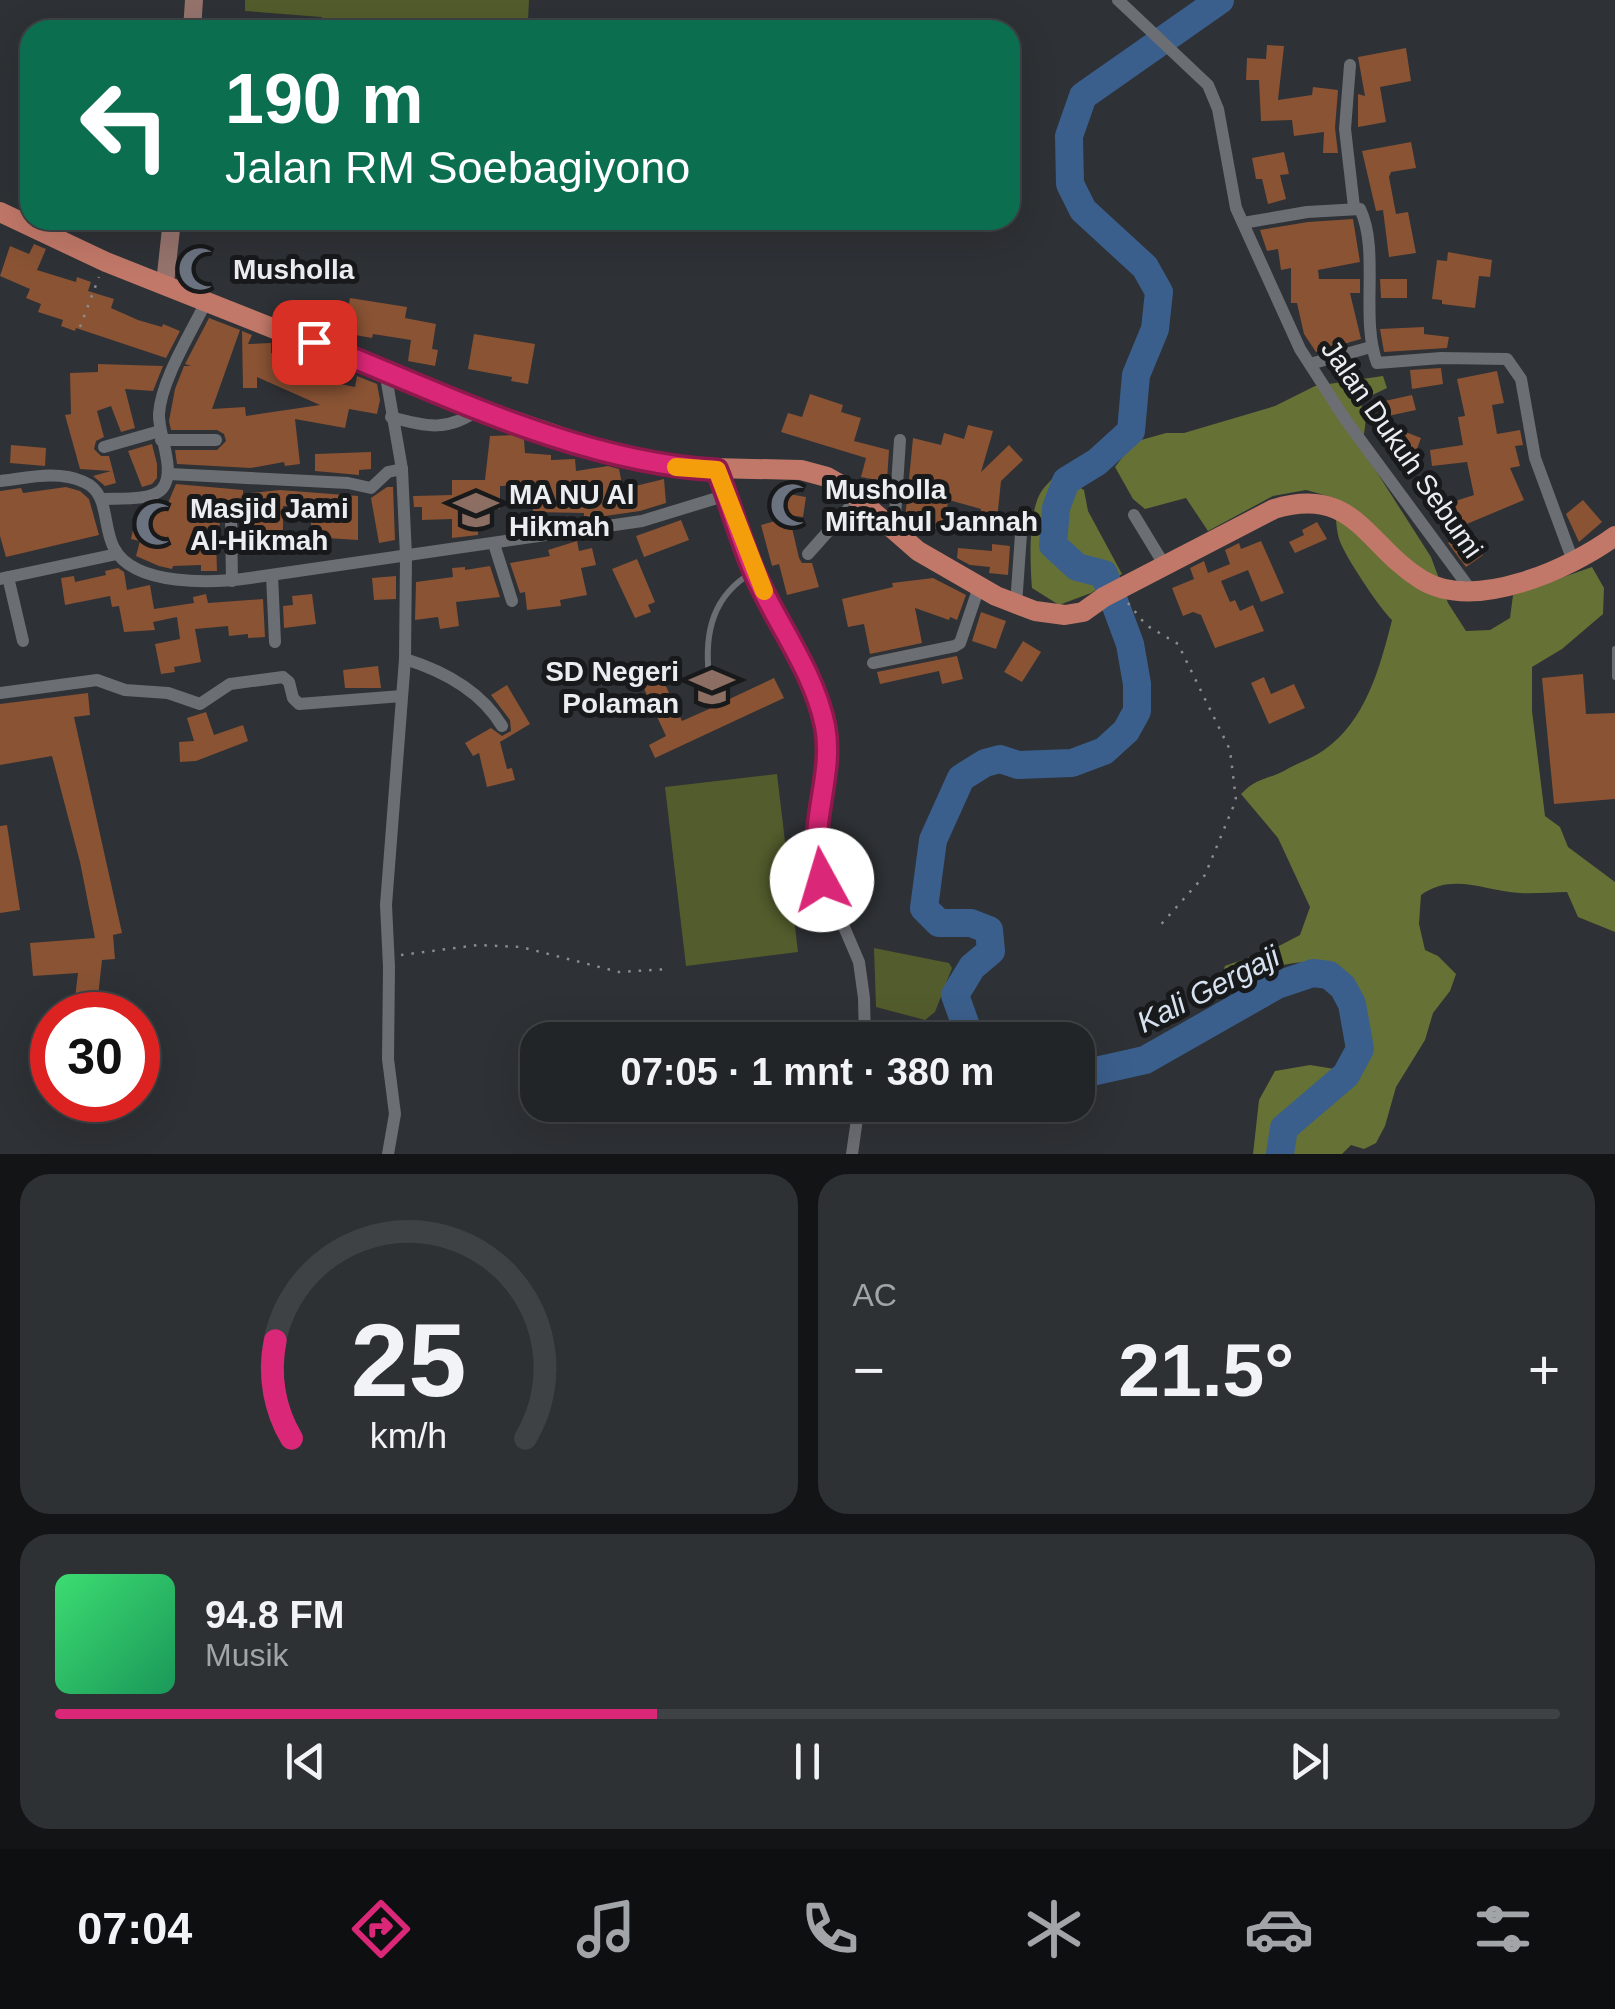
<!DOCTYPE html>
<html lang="id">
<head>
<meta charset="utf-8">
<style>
	:root { --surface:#222528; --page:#2e3134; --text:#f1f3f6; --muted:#a2a5a8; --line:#3f4245; --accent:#db2777 }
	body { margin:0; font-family:Arial,sans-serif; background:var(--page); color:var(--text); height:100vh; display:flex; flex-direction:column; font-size:38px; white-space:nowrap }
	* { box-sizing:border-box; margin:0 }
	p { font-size:32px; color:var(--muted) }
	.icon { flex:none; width:55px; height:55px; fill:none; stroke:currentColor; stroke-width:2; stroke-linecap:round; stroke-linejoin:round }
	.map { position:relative; height:1154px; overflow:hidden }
	.side { display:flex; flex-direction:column; gap:20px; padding:20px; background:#131416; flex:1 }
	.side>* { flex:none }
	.top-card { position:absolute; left:20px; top:20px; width:1000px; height:210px; border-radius:30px; box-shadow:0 10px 40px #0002,0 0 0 2px var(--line); background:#0b6e4f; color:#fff; overflow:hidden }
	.speed { position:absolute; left:30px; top:992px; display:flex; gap:20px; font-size:50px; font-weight:700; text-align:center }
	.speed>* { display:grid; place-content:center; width:130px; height:130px; border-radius:50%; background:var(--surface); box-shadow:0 10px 40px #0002,0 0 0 2px var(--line); line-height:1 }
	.speed .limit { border:15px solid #d22; background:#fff; color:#111 }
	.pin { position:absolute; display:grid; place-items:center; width:85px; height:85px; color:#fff; margin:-42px; border-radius:20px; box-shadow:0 5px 15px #0006 }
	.me { position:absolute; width:110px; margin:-55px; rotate:354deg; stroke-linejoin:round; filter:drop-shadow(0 0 8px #0008) }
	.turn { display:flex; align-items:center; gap:35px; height:210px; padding:0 40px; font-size:45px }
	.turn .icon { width:130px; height:130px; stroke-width:2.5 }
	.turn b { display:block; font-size:70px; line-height:85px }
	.big { font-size:75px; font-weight:700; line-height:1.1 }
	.side .card { flex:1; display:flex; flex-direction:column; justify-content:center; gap:15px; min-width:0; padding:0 35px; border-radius:30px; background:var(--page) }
	.side .dial { align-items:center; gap:0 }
	.dial svg { height:260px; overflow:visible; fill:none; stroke:var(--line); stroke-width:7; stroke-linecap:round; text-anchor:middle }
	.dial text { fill:var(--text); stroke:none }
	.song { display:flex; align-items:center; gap:30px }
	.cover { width:120px; height:120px; border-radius:15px; background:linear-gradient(135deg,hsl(140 70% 55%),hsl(150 70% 35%)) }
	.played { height:10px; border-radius:5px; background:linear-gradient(90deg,var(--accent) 40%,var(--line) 40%) }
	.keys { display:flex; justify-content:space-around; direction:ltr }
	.heat { display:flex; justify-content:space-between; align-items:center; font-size:55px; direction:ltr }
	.side .tiles { flex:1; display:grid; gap:20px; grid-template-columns:1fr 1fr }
	.card:last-child { grid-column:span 2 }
	.trip { position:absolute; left:520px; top:1022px; width:575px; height:100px; border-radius:30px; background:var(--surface); box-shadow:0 10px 40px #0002,0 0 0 2px var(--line); font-weight:700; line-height:100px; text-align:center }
	.tab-bar { display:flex; height:160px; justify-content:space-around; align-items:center; background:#0e0f10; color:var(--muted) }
	.tab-bar .icon { width:70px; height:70px }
	.tab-bar .current { color:var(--accent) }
	.tab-bar b { font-size:45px; color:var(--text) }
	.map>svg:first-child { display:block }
	.green { fill:#535c2c }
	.forest { fill:#667135 }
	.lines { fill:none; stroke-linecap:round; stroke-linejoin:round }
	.river { stroke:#3b5f8c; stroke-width:28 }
	.building { fill:#895334 }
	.path { stroke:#8a8c90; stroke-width:2.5; stroke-dasharray:2.5 8; stroke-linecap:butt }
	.lane { stroke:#6b6e73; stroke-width:6 }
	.street { stroke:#6b6e73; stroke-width:12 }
	.secondary { stroke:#96736d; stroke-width:18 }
	.primary { stroke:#c17868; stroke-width:20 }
	.route-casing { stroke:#8e194d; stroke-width:25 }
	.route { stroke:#db2777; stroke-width:18 }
	.slow { stroke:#f59e0b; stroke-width:18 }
	.labels { text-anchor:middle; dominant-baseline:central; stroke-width:10; stroke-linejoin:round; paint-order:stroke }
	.poi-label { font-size:28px; font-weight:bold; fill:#ecedf0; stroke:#18191b; text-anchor:start }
	.street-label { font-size:28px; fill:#ecedf0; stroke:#18191b }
	.water-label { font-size:30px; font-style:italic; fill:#d7e2f0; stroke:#18191b }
</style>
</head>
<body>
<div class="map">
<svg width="1615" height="1154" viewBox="0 0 1615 1154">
	<rect width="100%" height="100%" fill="#2e3135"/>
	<g class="green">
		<path d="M245,0H529L528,21L450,30H343L321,17L245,11Z"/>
		<path d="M777,774L798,952L686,966L665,787Z"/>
		<path d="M874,948L949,963L952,968L935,1012L925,1020L876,1007Z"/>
	</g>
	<g class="forest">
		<path d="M1383,376L1387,388L1360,401L1366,419L1362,449L1431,557L1448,603L1466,631L1490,630L1510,618L1513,595L1592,567L1604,588L1603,614L1562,649L1532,667V711L1545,816L1560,827L1568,847L1615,882V932L1578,917L1567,892C1552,892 1535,894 1520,893C1484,891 1453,872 1421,895L1419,924L1425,950L1438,956L1456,974L1450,991L1433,1013L1425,1040L1396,1087L1385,1126L1376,1143L1364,1149L1351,1145L1342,1154H1253L1259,1100L1275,1071L1310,1065L1353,1072C1367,1047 1370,1034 1363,1005C1353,962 1314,956 1275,967C1260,972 1246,980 1230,984L1221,978L1225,966L1275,948L1300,935L1310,907L1278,838L1241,794C1258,776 1270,780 1289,768C1300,762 1313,758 1324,750C1366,721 1380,667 1392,620C1381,610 1349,562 1342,546C1335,533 1336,513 1335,498L1306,490L1273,496L1208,531L1186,498L1145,509L1133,499L1115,467L1134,442L1166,433H1184L1275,406L1315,386Z"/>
		<path d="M1057,474L1084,490L1088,511L1122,574L1091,593L1059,605L1032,588C1030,564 1028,513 1041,492C1045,486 1052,479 1057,474Z"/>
	</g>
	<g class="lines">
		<g class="river">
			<path d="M971,1040L955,995L972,967L991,951L989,930L971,923H939L924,908L933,840L961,778L985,763L1000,759L1018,765L1072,763L1104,751L1126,731L1137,711V684L1130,644L1104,574L1077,567L1053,545L1056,508L1066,481L1097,462L1131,431L1136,375L1155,329L1159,292L1145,267L1083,210L1070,184L1069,136L1083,96L1220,0"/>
			<path d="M1078,1075L1145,1060L1277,985L1313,973L1329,975L1343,987L1352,1004L1360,1049L1346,1075L1284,1128L1280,1154"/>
		</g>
	</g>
	<g class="building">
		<path d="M1267,45L1284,46L1278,100L1312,95L1313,87L1338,90L1335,128L1338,153H1323L1324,132L1294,136L1292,120L1261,121L1259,80H1246L1247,58L1266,59Z"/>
		<path d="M1406,48L1411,81L1380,87L1386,122L1358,127V94L1365,96L1358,57Z"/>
		<path d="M1411,142L1416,168L1391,172L1389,177L1396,214L1408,212L1416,253L1389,257L1383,210L1376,211L1362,151Z"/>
		<path d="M1284,152L1289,174L1280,175L1286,199L1268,204L1262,179H1256L1252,158Z"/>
		<path d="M1353,219L1360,262L1318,270L1319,279H1360V293H1350L1361,339L1316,352L1304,334L1297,303H1291V268L1281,270L1278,249L1267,251L1260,230L1308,222Z"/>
		<path d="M34,244L46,249L37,270L76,282L77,277L91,282L88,291L114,299L111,308L138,320L162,327L163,324L180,331L166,358L76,328L75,331L61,326L63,320L38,312L41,304L26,298L30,289L0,276L10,246L29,254Z"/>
		<path d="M1448,252L1492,260L1490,277L1479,276L1475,308L1442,304V300L1432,299L1437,260L1447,261Z"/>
		<path d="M1380,279H1407V298H1381Z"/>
		<path d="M350,298L407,307L405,318L436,324L432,349L438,350L435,366L408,361L411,340L373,334L372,338L344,333V331L328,326L332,312L347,316Z"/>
		<path d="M209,318L240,330L212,409L245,407L246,416L320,405L257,377V388H243L242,331L252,335L248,344L271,343V353L307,369L310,358L334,367L331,382L355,387L357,376L377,384L380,400L377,414L349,409L345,428L295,419L300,464L285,466L284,462L251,468L177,464L175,450H217L226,441L224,434L217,430H171L169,421L175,389L184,366H191L185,364Z"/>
		<path d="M1424,327V334L1449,337L1447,348L1384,352L1380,329Z"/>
		<path d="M474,334L535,344L528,384L511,381L512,377L468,369Z"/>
		<path d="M98,364L163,366L153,391L125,389L135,428L121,432L111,406L97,411L104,437L96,441L94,449L101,456H109L116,483L105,486L93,476L111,471L80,469L65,415L71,414L70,373L98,372Z"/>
		<path d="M1441,368L1443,384L1412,389L1410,370Z"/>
		<path d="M1497,371L1504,403L1492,405L1497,434L1520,430L1523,445L1515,446L1520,466L1510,468L1524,500L1462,526L1483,555L1466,567L1448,543L1454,539L1443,505L1474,495L1467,462L1432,466L1430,450L1463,445L1458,417L1465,416L1457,379Z"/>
		<path d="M810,394L843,405L841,412L861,418L854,441L889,450L886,495L871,491L872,479L861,477L866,458L781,432L788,413L802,417Z"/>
		<path d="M1412,395L1416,410L1383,417L1380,402Z"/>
		<path d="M968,425L993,431L981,472L1009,445L1023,460L1001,481L997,520L980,518L981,509L949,500L940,530L905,520L913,438L941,445L944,433L964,439Z"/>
		<path d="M1398,429L1421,438L1414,457L1390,450Z"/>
		<path d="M513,435L524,439L525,453L551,455V460L575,459L576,471L608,466L619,469L623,489L664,479L666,503L640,511L584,519V513L533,512V484L500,486V509H478V535L452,538V519L422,520V507H414L413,496L452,495V480H485L490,436Z"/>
		<path d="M152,444L157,464V478L152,484L142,487L128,451Z"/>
		<path d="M11,445L46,448L45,466L10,463Z"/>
		<path d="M371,452V469L359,470V475L315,471V454Z"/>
		<path d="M176,484L243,490V494L280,490L358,496V540L311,537V506H283V530L253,531L250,511L230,507L222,513L216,541L217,571H201V565L173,566L172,569L159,566L136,556L140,541L131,539L138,508L165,510Z"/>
		<path d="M66,487L80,491L89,499L99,535L6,557L0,536V491L21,488L23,493Z"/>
		<path d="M387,487H393L395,540L379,543L371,498Z"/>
		<path d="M781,487L783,493L806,497L803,517L789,515L799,558L802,563H812L819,587L787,595L779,564L772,566L761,525L775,521Z"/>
		<path d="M1583,500L1602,522L1579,542L1566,514Z"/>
		<path d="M681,520L689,540L644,557L636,536Z"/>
		<path d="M1317,522L1327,539L1295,553L1289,542L1304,535L1302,530Z"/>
		<path d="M577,541L579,551L592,548L596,565L581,568L587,595L560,600L561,606L527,610L525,592L520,593L510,563L550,556L548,550Z"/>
		<path d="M1261,541L1284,593L1261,602L1248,570L1221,581L1230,602L1235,600L1240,611L1253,605L1264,631L1215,648L1201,615L1193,612L1183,616L1172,588L1194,579L1190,568L1204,561L1208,573L1230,564L1225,550L1239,543L1241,549Z"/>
		<path d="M992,544L1010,546L1008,575L989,573L990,567L970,565L957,558L958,548L992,551Z"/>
		<path d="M637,559L655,602L648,605L651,612L635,618L612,569Z"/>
		<path d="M490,566L500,597L456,602L459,626L440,629L438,617L415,620L416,582L453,577L452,568L465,567V570Z"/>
		<path d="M118,568L124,572L127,590L150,585L154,609L194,603L193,597L206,594L208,603L263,599L265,637L248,638V634L229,636L228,626L195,629L201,662L174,667L175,672L161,674L155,644L180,639L177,617L153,622L155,630L124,632L119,606L112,607L110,596L65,605L61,578L74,576L75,582L106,575L105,571Z"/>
		<path d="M396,576V599L374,600L372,578Z"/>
		<path d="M933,578L966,595L957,620L950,617L949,620L915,608L922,643L870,654L864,624L848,627L842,599L893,587L892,583Z"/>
		<path d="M312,594L316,624L284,628L283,606L293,605L292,596Z"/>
		<path d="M981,612L1006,621L996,649L972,641Z"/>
		<path d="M1023,641L1041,652L1022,682L1004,672Z"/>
		<path d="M957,656L963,679L942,684L939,671L880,684L877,672Z"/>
		<path d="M378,666L381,688H345L343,670Z"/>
		<path d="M658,669L682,721L709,709L707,705L719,699L721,703L774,678L784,698L655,758L649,745L666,736L639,678Z"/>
		<path d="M1583,674L1586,714L1615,713V799L1554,804L1542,678Z"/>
		<path d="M1264,677L1271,694L1294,684L1305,708L1269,724L1251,683Z"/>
		<path d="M507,685L530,724L500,742L507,769L512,768L515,780L487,787L479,753L473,756L465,743L491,728L502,736L511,731L510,720L491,695Z"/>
		<path d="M88,693L90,715L74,717L122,933L113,935L115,959L102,960L96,1015H73L78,973L33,976L30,943L95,938L80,862L52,756L0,765V704Z"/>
		<path d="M206,712L214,735L243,725L248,741L196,761L180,762L179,742L194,741L187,718Z"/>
		<path d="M7,825L20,910L0,913V826Z"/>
	</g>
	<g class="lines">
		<g class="path">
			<path d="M80,327L99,277"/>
			<path d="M1128,603L1146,625L1178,644L1230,750L1236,800L1205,875L1157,929"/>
			<path d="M401,955L478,945L521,947L619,972L670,969"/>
		</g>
		<g class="lane">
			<path d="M1615,649V677"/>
			<path d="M709,676C704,632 713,595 753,572"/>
		</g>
		<g class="street">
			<path d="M1118,0L1208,85L1218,109L1236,208L1300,349L1345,419L1473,593"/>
			<path d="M1350,65L1345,129L1354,207"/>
			<path d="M1243,223L1307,212L1360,209C1380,250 1360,318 1377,363L1441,358L1507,359L1521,379L1535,458L1573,561"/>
			<path d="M1310,364L1371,347"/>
			<path d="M385,371L402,469L406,556L405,659L386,905L389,967L388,1059L395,1114L388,1154"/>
			<path d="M391,417C426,427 449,432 479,409"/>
			<path d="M161,440H216"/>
			<path d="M104,447L160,431"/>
			<path d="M717,470L754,571L813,691L824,725L828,758L816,834L817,864L859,962L864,998L865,1040"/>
			<path d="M169,474L348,483L371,488L388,472L402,469"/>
			<path d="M0,481C27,478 58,470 84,482C110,493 102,526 114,548C134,587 214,583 250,578L642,521L727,495"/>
			<path d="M102,499C117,498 152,501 162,489C177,471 158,435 159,414C161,380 192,331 207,300"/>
			<path d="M1134,515L1165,566"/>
			<path d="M231,517L232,581"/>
			<path d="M894,531L900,440"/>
			<path d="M494,544L512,601"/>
			<path d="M808,554L857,499"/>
			<path d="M272,575L275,642"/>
			<path d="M8,577L23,641"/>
			<path d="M0,579L117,554"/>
			<path d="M1016,605L1021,534"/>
			<path d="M405,659C444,671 480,690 502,726"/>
			<path d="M873,663L955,646L960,643L979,587"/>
			<path d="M0,693L97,680L125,690L168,693L200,704L230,684L283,677L289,682L293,698L299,704L402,696"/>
			<path d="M852,1154L859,1105"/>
		</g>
		<g class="secondary">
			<path d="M192,30L194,0"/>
			<path d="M165,283L172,220"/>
		</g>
		<path class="primary" d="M0,212L106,262L461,403L606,452L671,467L801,470L827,477L846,488L918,551L996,596L1035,611L1065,615L1083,612L1104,597L1274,509C1355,485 1365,545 1422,580C1475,612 1570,569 1615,536"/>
	</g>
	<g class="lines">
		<g class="route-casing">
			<path id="route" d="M314,342C442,393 578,462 717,470C730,503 740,539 754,572C776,623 814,671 825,726C835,779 805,828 822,880"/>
		</g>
		<use href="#route" class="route"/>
		<path class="slow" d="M676,467L717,470L764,591"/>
	</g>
	<defs>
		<g id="mosque-bare" transform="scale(3.45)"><path d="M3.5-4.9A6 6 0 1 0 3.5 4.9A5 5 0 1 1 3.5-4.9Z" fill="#6b7280" stroke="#18191b" stroke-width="2.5" paint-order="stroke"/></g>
		<g id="school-bare" transform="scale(3.45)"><path d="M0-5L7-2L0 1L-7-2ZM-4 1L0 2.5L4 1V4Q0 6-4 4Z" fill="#8d6e63" stroke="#18191b" stroke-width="2.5" paint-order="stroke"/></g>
	</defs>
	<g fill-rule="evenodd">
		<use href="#mosque-bare" x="200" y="269"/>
		<use href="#mosque-bare" x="792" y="505"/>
		<use href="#school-bare" x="476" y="510"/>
		<use href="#mosque-bare" x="157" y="524"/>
		<use href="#school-bare" x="712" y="687"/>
	</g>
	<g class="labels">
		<g class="poi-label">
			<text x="233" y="269">Musholla</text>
			<text x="825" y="489">Musholla<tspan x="825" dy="32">Miftahul Jannah</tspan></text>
			<text x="509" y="494">MA NU Al<tspan x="509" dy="32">Hikmah</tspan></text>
			<text x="190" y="508">Masjid Jami<tspan x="190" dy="32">Al-Hikmah</tspan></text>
			<text x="679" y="671" text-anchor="end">SD Negeri<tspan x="679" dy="32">Polaman</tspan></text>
		</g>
		<g class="street-label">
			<text transform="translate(1402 449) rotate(55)">Jalan Dukuh Sebumi</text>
		</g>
		<g class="water-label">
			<text transform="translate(1208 989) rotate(-27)">Kali Gergaji</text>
		</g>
	</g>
</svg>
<div class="speed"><div class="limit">30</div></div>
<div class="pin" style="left:314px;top:342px;background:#d93025"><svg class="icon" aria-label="arrive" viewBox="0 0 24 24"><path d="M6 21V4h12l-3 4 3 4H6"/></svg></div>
<svg class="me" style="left:822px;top:880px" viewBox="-20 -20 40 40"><circle r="19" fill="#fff"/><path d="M0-13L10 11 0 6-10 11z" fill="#db2777"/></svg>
<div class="trip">07:05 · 1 mnt · 380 m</div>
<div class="top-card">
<div class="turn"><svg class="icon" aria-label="left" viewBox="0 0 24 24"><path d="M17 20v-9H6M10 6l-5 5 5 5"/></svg><div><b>190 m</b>Jalan RM Soebagiyono</div></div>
</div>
</div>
<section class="side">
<div class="tiles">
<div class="card dial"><svg viewBox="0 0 100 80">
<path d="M14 69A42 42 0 1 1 86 69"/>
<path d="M14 69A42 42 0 0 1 9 39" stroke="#db2777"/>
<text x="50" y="56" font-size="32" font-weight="700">25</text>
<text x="50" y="72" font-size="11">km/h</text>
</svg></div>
<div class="card"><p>AC</p>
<div class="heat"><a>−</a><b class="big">21.5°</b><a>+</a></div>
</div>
<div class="card">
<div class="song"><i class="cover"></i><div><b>94.8 FM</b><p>Musik</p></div></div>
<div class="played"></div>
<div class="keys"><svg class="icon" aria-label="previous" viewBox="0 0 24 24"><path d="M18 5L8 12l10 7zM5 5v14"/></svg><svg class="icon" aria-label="pause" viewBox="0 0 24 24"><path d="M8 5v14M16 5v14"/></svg><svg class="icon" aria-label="next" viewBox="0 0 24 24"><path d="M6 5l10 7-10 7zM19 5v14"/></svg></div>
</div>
</div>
</section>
<nav class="tab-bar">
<b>07:04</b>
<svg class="icon current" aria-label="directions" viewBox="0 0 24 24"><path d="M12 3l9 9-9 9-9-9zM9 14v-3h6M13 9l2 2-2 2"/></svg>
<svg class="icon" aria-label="music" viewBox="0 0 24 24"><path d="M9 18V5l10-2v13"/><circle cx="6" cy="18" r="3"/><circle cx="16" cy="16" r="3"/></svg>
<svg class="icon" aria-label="phone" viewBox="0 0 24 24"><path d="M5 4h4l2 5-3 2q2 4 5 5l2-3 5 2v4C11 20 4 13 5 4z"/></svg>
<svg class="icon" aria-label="climate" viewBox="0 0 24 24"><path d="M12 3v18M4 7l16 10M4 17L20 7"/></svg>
<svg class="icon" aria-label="car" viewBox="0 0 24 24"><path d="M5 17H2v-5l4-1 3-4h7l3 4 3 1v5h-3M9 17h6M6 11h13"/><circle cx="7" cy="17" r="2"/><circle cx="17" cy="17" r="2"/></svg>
<svg class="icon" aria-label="filters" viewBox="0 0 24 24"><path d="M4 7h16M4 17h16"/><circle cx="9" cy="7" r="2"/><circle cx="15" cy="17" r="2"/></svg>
</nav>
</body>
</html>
